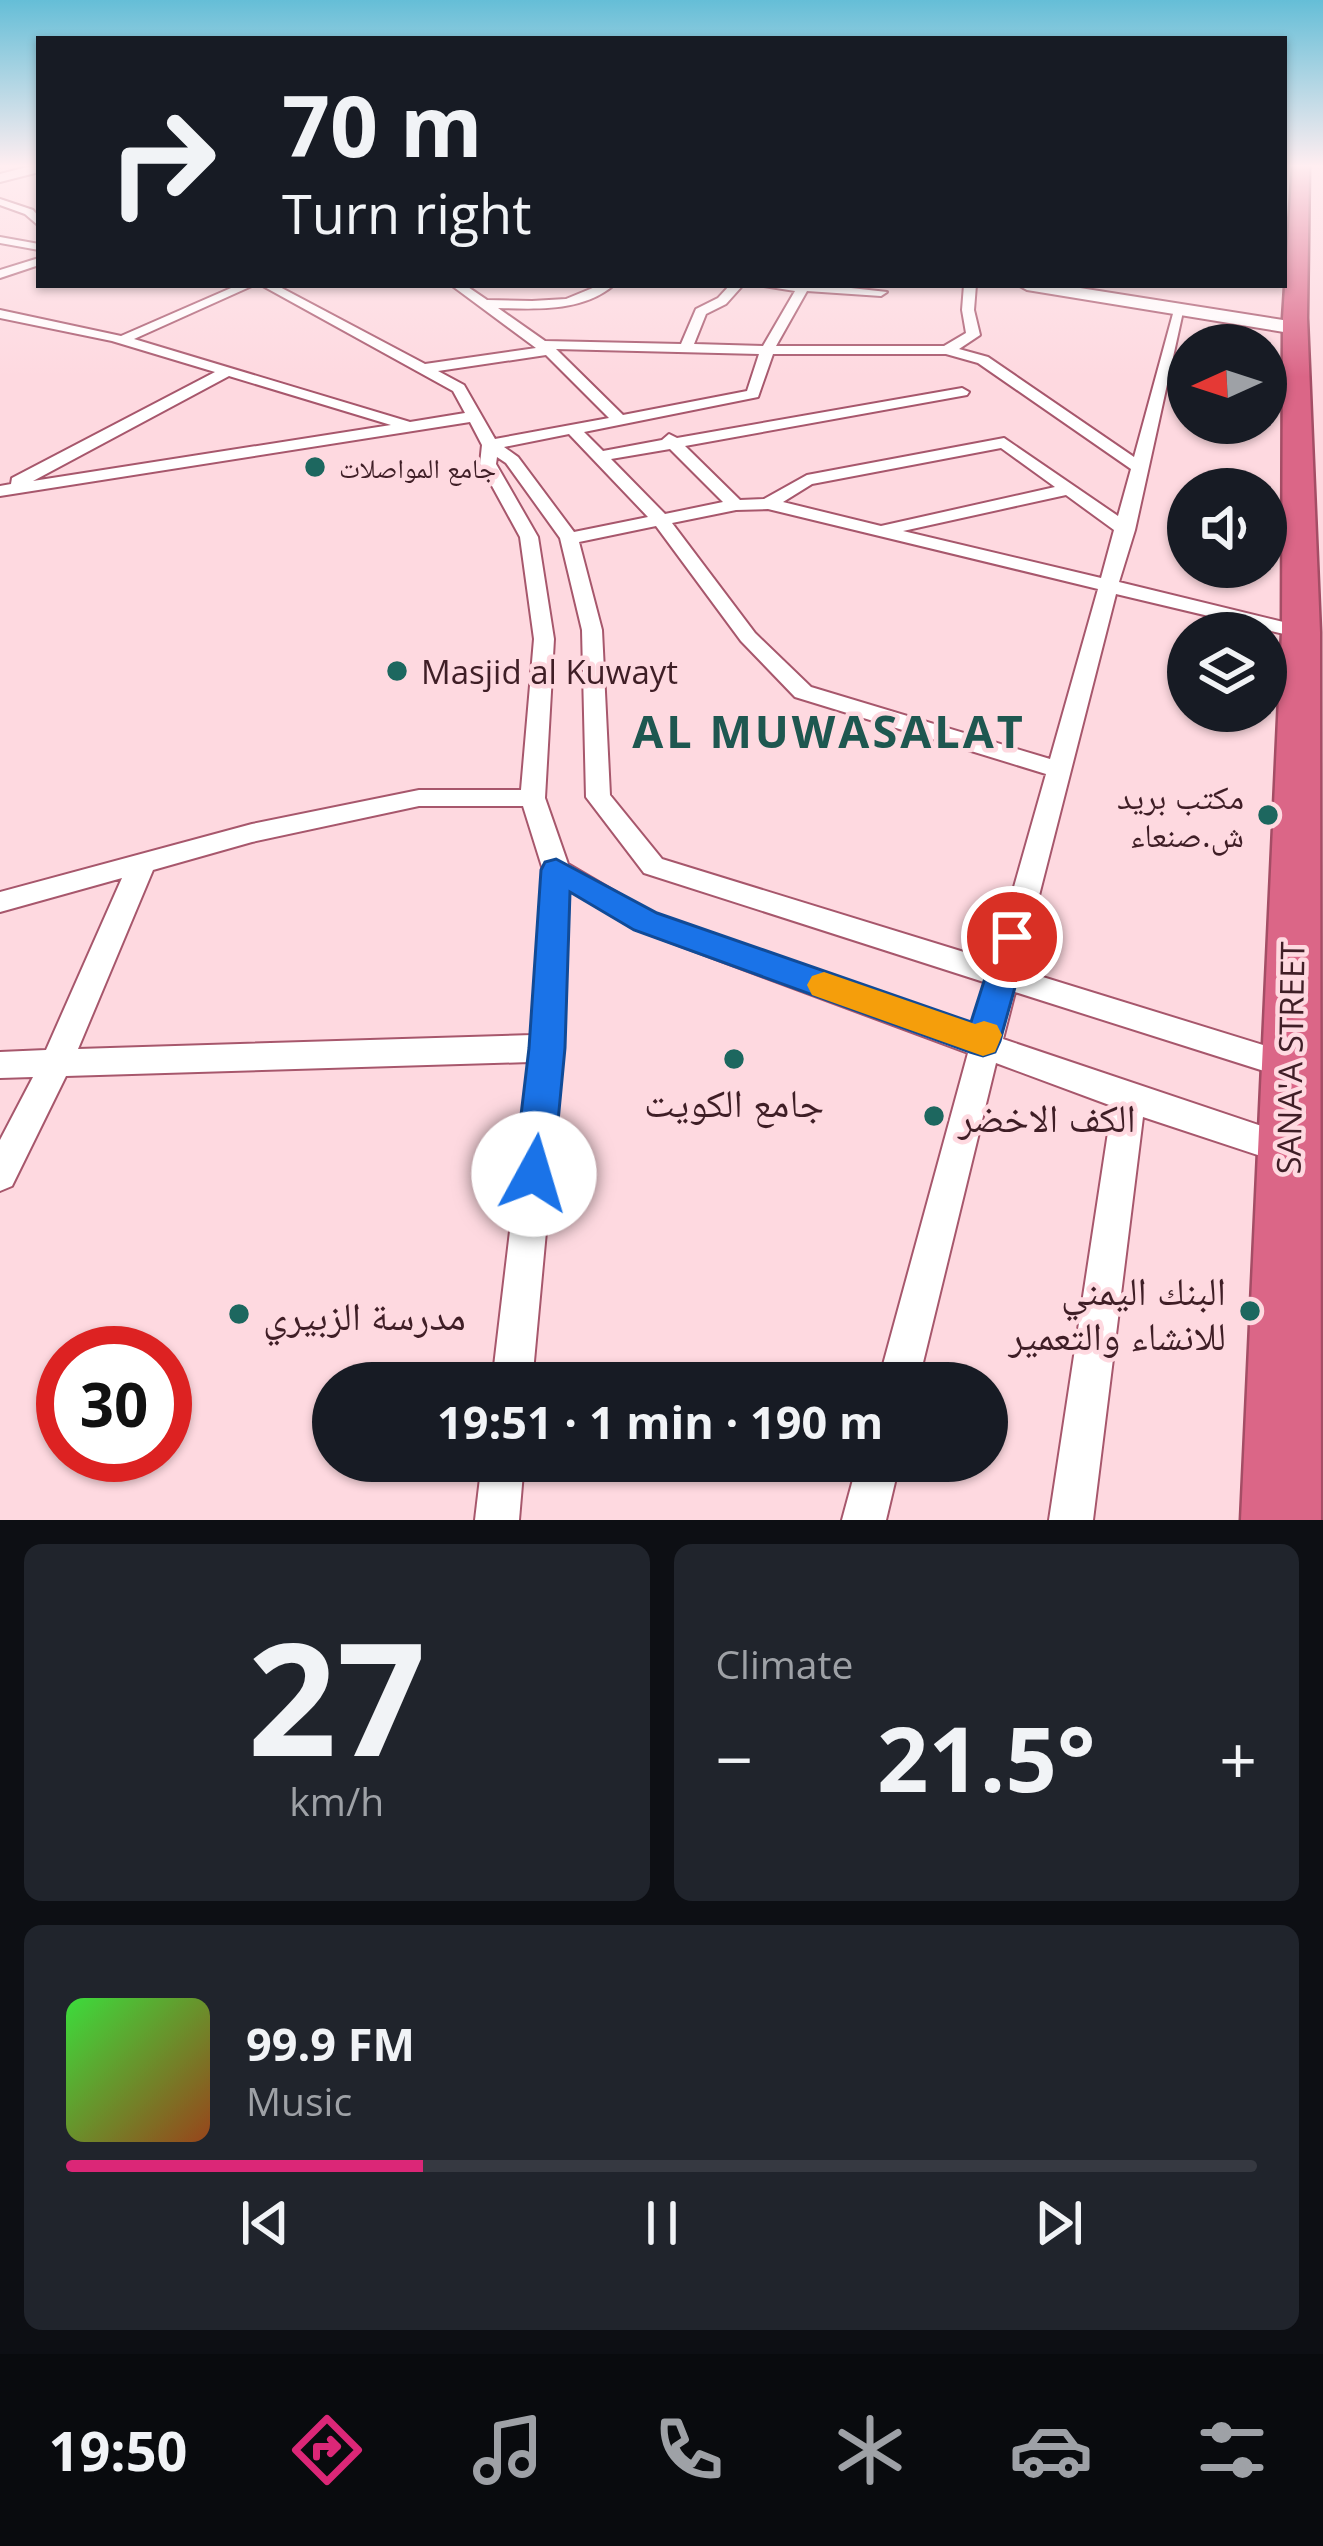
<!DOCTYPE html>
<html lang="en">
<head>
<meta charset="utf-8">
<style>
	:root { --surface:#171b24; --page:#20242c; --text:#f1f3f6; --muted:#9ea1a6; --line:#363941; --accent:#db2777 }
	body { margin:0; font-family:"Open Sans","Noto Naskh Arabic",sans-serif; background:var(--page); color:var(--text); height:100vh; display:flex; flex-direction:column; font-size:45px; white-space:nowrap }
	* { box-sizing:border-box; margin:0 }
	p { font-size:39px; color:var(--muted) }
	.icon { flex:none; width:66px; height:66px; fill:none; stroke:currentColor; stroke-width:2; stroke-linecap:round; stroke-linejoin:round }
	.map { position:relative; height:1520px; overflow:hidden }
	.panel { display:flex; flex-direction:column; gap:24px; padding:24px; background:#0d0f14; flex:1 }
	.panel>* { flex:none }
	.banner { position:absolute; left:36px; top:36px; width:1251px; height:252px; border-radius:0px; box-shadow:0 3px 9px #0004; background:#171b24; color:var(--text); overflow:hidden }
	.needle { width:78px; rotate:267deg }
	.tools { position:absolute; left:1167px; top:324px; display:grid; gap:24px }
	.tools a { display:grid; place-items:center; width:120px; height:120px; border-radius:50%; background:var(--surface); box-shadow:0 3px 9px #0004; font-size:60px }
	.speed { position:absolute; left:36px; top:1326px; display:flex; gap:24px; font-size:60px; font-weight:700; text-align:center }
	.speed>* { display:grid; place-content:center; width:156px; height:156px; border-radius:50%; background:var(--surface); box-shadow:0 3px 9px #0004; line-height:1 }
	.speed .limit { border:18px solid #d22; background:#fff; color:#111 }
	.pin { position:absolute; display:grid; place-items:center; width:102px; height:102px; color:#fff; margin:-51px; border:6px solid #fff; border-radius:50%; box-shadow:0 3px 12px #0007 }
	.me { position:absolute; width:132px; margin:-66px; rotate:6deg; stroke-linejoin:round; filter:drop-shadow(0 0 9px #0008) }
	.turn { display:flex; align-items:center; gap:42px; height:252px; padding:0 48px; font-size:54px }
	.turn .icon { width:156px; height:156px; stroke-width:2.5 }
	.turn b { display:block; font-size:84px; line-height:102px }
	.big { font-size:90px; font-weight:700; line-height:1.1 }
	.panel .widget { flex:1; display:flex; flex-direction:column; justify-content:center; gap:18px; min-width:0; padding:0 42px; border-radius:18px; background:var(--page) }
	.panel .dial { align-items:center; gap:0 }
	.dial b { font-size:156px; line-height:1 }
	.song { display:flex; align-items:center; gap:36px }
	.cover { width:144px; height:144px; border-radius:18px; background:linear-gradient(135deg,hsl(120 70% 55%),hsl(20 70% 35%)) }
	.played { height:12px; border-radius:6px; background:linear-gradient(90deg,var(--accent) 30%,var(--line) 30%) }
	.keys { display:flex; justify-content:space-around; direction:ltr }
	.heat { display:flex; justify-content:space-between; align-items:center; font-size:66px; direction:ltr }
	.panel .tiles { flex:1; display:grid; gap:24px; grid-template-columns:1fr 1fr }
	.widget:last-child { grid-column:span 2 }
	.trip { position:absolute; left:312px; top:1362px; width:696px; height:120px; border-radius:60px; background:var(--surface); box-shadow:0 3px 9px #0004; font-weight:700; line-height:120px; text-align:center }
	.tabs { display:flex; height:192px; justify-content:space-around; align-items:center; background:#090b0e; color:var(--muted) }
	.tabs .icon { width:84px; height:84px }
	.tabs .on { color:var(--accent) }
	.tabs b { font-size:54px; color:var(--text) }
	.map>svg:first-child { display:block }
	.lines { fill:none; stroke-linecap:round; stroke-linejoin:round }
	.street-casing { stroke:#a7576c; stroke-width:4 }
	.secondary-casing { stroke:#a7576c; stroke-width:4 }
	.highway-casing { stroke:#a44d65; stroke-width:5 }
	.street { fill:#fff; fill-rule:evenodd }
	.secondary { fill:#fff; fill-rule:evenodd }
	.highway { fill:#db6687; fill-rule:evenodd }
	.route { fill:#1a73e8; stroke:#114b97; stroke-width:3 }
	.slow { fill:#f59e0b }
	.poi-dot { fill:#1d675f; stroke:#fed9e0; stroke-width:4.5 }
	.labels { text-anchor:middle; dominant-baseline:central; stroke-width:9; stroke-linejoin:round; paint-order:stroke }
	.far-poi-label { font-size:27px; fill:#3f1e26; stroke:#fed9e0; text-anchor:start }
	.poi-label { font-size:33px; fill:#3f1e26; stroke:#fed9e0; text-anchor:start }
	.street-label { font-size:33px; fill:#3f1e26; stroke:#fed9e0 }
	.near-poi-label { font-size:39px; fill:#3f1e26; stroke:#fed9e0; text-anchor:start }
	.district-label { font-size:45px; font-weight:bold; letter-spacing:3px; fill:#1e5750; stroke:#fed9e0 }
</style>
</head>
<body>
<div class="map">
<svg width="1323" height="1520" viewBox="0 0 1323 1520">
	<rect width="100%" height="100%" fill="#fed9e0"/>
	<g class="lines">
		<g class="street-casing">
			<g id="street">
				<path d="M0,199L33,210L39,217V226L25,214L0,205Z"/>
				<path d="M0,237L39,244V250L0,243Z"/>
				<path d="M39,258V265L0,278V270Z"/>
				<path d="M238,285H254L134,339L410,422L465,413L453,391L261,285H276L425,364L536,348L451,285H465L487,300L532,301L566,299L600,285H614C582,312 537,309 498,308L545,341L681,344L696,309L718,298L730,285H743L726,304L706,314L694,344L763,346L795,291L757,285H824L887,292L881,296L807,291L776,346H944L966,333L962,310L964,285H976L974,310L980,335L959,349L988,357L1134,457L1174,310L1184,307L1135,530L1119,582L1308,628L1311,632L1301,638L1116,594L1020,970L1289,1053L1300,1056L1305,1066L1300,1076L1289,1079L1015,992L1003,1039L1288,1135L1300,1139L1305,1150L1300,1161L1288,1165L1143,1117L1093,1520H1049L1112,1106L996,1063L918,1383H878L968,1053L635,929L569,890L563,1048L532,1383H492L530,1062L66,1076L12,1186L0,1191V1140L33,1077L0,1078V1052L46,1050L122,878L0,912V892L252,824L419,790H521L534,639L520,537L480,464L482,445L470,422L0,496V486L11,484L12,478L215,372L112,341L0,318V310L121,336ZM556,349L759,354L747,391L623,415ZM773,354H946L978,363L1131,469L1118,516L1004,438L807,475L764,499L740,500L685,446L967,395L969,392L962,388L677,438L669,434L662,440L603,451L584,432L758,397ZM546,355L609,418L495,439L464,385L438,371ZM229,376L391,425L33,481ZM569,434L648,517L574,532L518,457L504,447ZM1001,448L1055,487L881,526L783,502L812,484ZM670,449L723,502L665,514L611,459ZM497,457L506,463L560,538L582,630L586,797L644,873L987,983L974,1029L655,915L568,864L545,798L554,639L538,537L496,464ZM1066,495L1114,530L1101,578L903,531ZM768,509L1098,589L1050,759L811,687L755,633L672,523L736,510ZM656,526L741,641L795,697L1046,774L993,961L662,859L610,795L602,630L579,542ZM419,806H523L543,870L532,1035L78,1049L153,870L252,842Z"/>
				<path d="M482,1461H524L519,1520H475Z"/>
				<path d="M858,1461H900L886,1520H842Z"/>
			</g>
		</g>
		<g class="secondary-casing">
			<g id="secondary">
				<path d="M39,164V172L0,182V174Z"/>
				<path d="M1018,285H1061L1296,322L1306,328L1296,334L1027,290Z"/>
			</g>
		</g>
		<g class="highway-casing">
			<path id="highway" d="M1293,164H1309L1307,318L1320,632L1321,1520H1241L1282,632L1283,318Z"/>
		</g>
		<use href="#street" class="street"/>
		<use href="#secondary" class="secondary"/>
		<use href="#highway" class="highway"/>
	</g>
	<linearGradient id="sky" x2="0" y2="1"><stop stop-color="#65bed7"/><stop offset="0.44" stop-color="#ffeef1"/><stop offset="1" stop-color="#ffeef1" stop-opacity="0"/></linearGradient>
	<rect width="1323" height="377" fill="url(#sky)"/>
	<path class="route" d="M556,859L657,913L971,1022L1001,928L1012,925L1024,928L1029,937L1000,1041L995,1052L983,1056L970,1052L634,930L570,892L565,1048L553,1174L548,1186L534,1192L520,1186L514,1174L529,1048L541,870L545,862Z"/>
	<path class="slow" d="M824,972L975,1024L984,1021L997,1025L1002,1035L995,1052L983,1056L812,995L807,985L812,976Z"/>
	<g class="poi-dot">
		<circle cx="315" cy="467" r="12"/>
		<circle cx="397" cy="671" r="12"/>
		<circle cx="1268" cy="815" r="12"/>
		<circle cx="734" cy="1059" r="12"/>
		<circle cx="934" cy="1116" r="12"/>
		<circle cx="1250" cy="1311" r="12"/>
		<circle cx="239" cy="1314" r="12"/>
	</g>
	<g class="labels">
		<g class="far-poi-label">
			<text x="339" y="467">جامع المواصلات</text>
		</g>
		<g class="poi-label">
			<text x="421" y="671">Masjid al Kuwayt</text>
			<text x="1244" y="796" text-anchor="end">مكتب بريد<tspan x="1244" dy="38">ش.صنعاء</tspan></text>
		</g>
		<g class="street-label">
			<text transform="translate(1290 1058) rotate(-89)">SANA'A STREET</text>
		</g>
		<g class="near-poi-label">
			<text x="734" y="1101" text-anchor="middle">جامع الكويت</text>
			<text x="958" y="1116">الكف الاخضر</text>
			<text x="1226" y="1289" text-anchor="end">البنك اليمني<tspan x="1226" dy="45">للانشاء والتعمير</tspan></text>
			<text x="263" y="1314">مدرسة الزبيري</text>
		</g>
		<g class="district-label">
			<text x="829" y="730">AL MUWASALAT</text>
		</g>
	</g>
</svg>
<div class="tools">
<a><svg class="needle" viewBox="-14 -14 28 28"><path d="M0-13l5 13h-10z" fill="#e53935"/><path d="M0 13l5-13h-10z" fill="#9ea1a6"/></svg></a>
<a><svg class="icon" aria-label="sound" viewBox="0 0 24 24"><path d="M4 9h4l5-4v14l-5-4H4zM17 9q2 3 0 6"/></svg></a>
<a><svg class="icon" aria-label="layers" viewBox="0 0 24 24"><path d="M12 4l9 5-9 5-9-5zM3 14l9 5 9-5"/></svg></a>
</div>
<div class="speed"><div class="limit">30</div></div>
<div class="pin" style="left:1012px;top:937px;background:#d93025"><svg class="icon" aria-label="arrive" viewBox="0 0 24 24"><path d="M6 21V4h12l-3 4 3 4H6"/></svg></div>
<svg class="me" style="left:534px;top:1174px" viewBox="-20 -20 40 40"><circle r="19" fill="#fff"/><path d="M0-13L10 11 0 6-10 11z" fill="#1a73e8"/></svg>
<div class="trip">19:51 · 1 min · 190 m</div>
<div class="banner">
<div class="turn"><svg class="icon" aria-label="right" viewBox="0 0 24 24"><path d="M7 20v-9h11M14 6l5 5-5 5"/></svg><div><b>70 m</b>Turn right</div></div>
</div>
</div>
<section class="panel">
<div class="tiles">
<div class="widget dial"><b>27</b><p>km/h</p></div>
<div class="widget"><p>Climate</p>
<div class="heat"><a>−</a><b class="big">21.5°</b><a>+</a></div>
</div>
<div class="widget">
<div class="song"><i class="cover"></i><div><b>99.9 FM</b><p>Music</p></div></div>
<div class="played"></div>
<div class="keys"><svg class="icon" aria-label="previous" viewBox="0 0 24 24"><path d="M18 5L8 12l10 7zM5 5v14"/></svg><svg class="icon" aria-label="pause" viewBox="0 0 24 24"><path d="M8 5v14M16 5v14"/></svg><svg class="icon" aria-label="next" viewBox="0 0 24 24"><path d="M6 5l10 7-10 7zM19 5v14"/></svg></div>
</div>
</div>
</section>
<nav class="tabs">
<b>19:50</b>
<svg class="icon on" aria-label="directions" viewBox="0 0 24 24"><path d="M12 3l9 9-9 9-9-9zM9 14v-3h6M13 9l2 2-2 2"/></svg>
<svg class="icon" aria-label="music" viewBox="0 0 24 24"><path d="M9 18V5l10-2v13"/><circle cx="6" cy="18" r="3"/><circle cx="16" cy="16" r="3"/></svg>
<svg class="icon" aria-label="phone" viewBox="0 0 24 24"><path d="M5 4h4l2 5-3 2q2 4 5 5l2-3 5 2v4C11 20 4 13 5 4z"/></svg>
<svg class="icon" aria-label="climate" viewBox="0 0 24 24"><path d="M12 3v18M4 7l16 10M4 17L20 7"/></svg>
<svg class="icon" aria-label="car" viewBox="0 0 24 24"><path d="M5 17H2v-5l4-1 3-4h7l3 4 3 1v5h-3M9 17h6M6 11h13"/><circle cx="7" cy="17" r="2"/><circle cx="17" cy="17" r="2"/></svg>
<svg class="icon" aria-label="filters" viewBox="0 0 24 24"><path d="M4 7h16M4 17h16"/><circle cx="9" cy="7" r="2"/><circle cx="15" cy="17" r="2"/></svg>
</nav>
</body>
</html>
